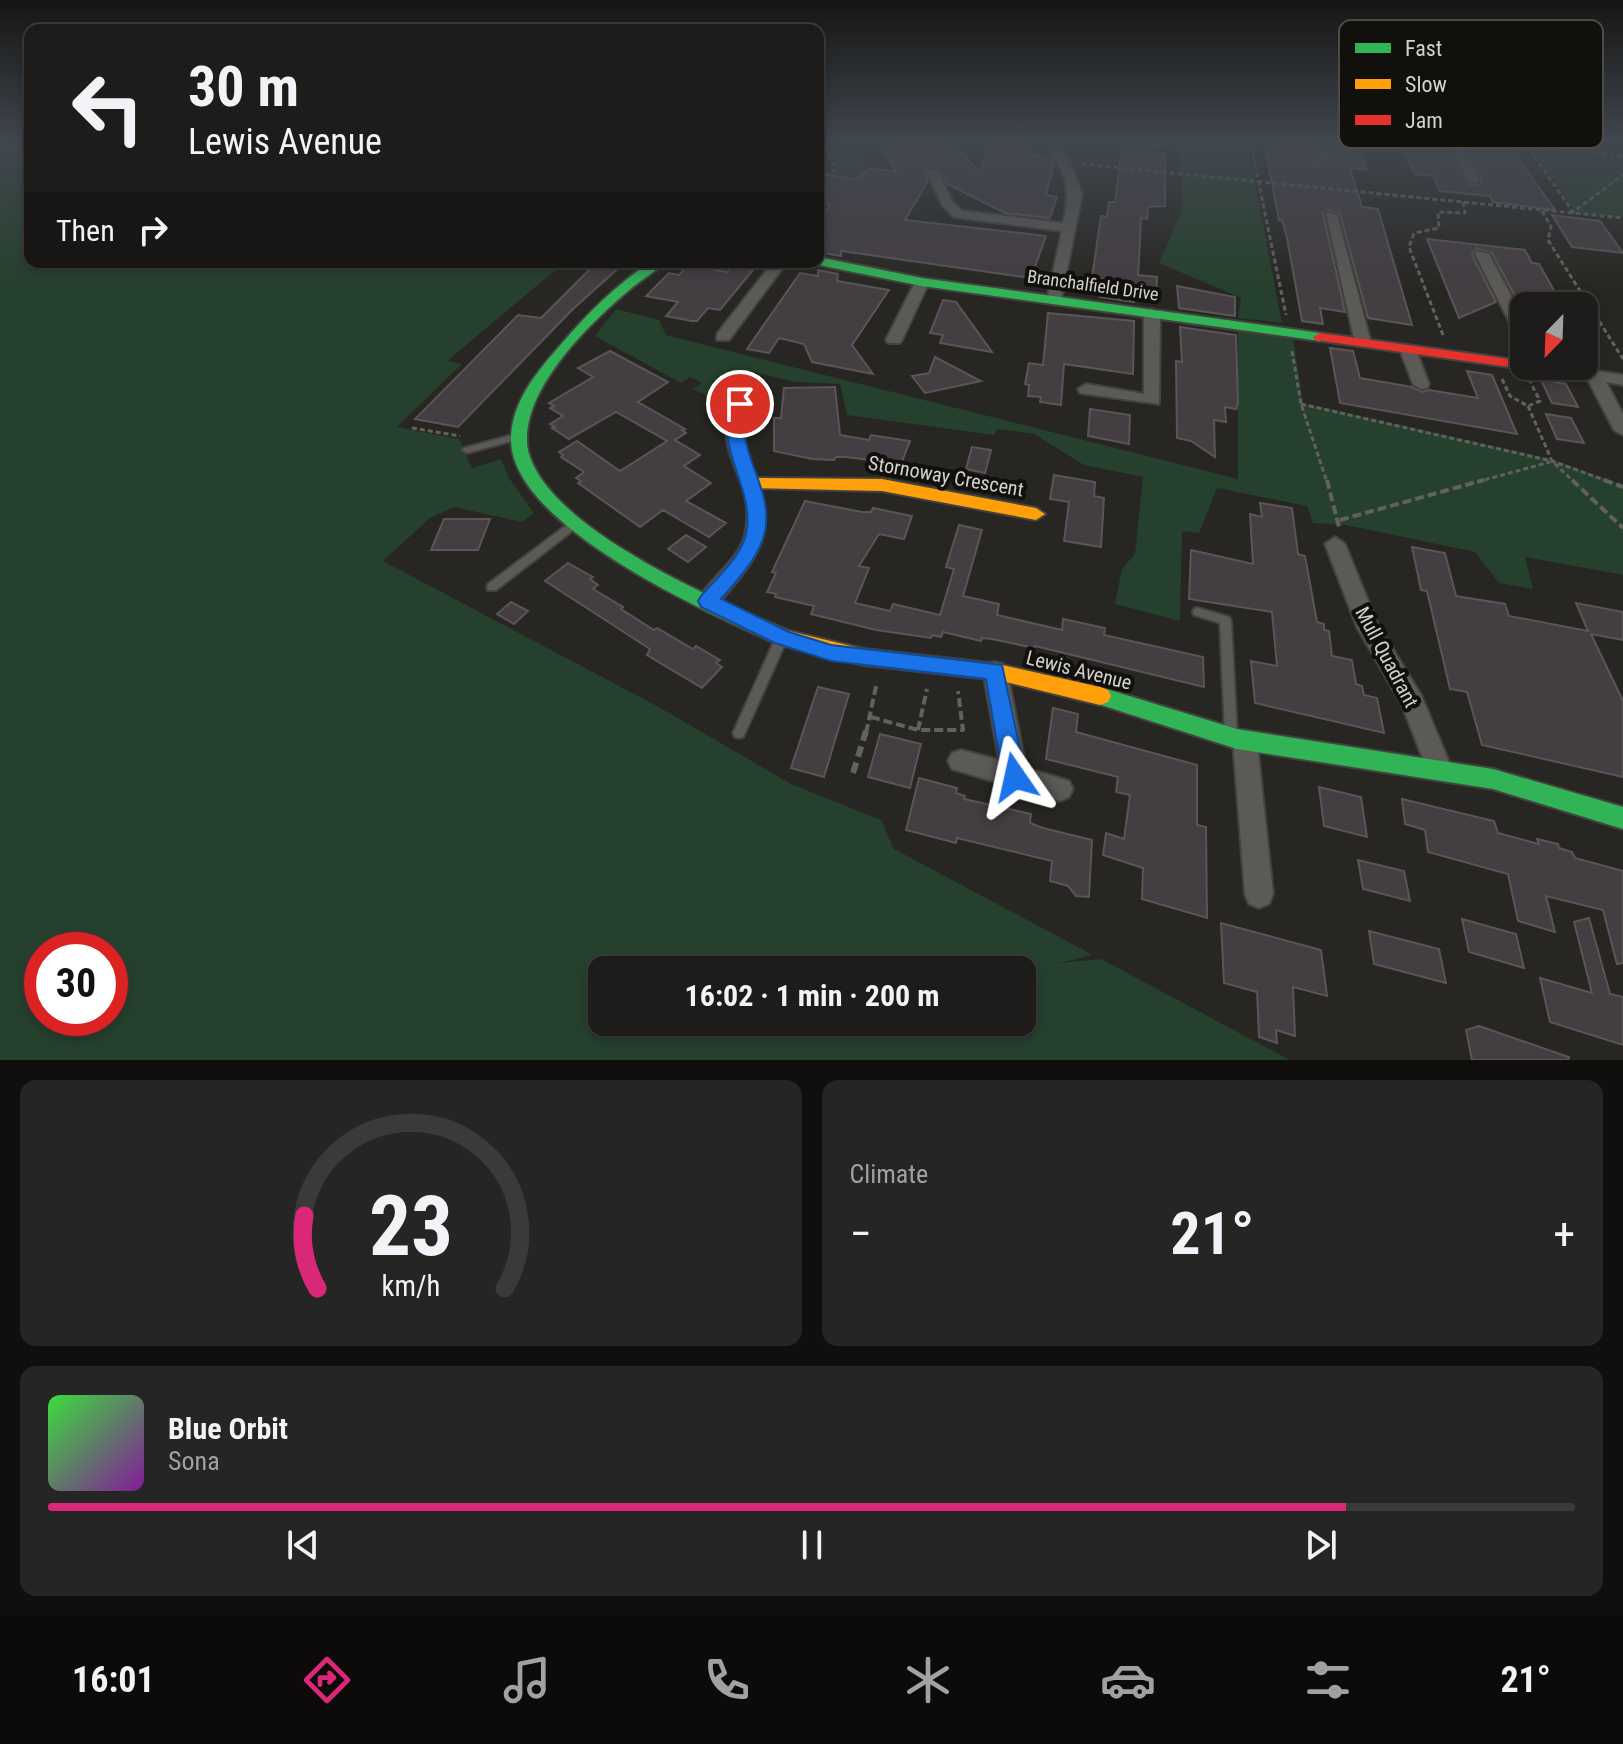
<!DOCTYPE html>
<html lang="en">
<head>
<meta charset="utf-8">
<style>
	:root { --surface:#1d1c1a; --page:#252523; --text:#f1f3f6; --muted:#a0a1a2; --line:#3b3a39; --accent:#db2777 }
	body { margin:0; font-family:"Roboto Condensed",sans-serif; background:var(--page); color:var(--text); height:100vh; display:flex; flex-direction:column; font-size:30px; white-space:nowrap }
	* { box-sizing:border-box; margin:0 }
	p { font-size:26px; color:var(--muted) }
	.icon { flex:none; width:44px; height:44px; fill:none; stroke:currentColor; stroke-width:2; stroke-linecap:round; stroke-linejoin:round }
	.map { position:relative; height:1060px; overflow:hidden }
	.details { display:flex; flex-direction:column; gap:20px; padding:20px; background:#100f0e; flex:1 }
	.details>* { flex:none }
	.top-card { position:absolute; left:24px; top:24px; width:800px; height:244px; border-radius:16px; box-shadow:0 4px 12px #0003,0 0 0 2px var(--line); background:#1d1c1a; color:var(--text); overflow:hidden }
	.needle { width:52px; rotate:203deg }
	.fabs { position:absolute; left:1510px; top:292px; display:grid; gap:16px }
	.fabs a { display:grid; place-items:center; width:88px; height:88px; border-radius:16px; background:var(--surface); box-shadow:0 4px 12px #0003,0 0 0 2px var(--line); font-size:40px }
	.speed { position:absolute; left:24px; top:932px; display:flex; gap:16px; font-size:40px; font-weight:700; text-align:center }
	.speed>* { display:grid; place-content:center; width:104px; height:104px; border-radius:50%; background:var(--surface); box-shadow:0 4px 12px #0003,0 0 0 2px var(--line); line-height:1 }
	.speed .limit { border:12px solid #d22; background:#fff; color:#111 }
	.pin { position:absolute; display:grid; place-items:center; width:68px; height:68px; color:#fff; margin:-34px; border:4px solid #fff; border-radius:50%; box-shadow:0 2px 8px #0007 }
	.me { position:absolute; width:88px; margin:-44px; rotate:349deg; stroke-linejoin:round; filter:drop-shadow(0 0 6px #0008) }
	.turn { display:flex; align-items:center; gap:28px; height:168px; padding:0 32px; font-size:36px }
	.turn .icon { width:104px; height:104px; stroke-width:2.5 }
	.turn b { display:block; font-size:56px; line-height:68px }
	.then { display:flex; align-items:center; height:76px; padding:0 32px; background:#0003; gap:16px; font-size:30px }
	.big { font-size:60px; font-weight:700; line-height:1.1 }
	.details .card { flex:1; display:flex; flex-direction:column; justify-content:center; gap:12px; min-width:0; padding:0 28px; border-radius:16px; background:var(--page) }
	.details .dial { align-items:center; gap:0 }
	.dial svg { height:208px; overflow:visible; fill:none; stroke:var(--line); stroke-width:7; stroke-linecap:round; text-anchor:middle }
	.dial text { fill:var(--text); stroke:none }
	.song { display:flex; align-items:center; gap:24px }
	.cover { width:96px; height:96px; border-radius:12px; background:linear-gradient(135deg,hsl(120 70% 55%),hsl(290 70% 35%)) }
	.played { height:8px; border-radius:4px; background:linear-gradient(90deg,var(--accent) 85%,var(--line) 85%) }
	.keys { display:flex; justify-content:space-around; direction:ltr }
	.heat { display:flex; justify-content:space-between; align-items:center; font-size:44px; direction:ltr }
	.details .tiles { flex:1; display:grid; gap:20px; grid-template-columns:1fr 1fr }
	.card:last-child { grid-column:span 2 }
	.trip { position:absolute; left:588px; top:956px; width:448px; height:80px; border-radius:16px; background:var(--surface); box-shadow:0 4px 12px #0003,0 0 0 2px var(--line); font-weight:700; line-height:80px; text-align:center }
	.tab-bar { display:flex; height:128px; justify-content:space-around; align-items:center; background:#0c0b0a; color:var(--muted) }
	.tab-bar .icon { width:56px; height:56px }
	.tab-bar .current { color:var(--accent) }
	.tab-bar b { font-size:36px; color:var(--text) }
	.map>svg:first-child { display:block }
	.green { fill:#25402c; fill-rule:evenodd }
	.building { fill:#443d42; stroke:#585656; stroke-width:2 }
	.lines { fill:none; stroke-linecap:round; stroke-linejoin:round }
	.lane-casing { stroke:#43423e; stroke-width:4 }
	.street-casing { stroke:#43423e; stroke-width:4 }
	.fast-casing { stroke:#43423e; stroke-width:4 }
	.slow-casing { stroke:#43423e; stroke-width:4 }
	.jam-casing { stroke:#43423e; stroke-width:4 }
	.path-far2 { stroke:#62615e; stroke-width:3; stroke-dasharray:5 3; stroke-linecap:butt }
	.path-far1 { stroke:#62615e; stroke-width:4; stroke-dasharray:9 4; stroke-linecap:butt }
	.path { stroke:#62615e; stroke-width:6; stroke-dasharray:11 6; stroke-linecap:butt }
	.lane { fill:#5b5a57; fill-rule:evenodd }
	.street { fill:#5b5a57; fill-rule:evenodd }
	.fast { fill:#30b455; fill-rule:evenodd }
	.slow { fill:#ff9f0a; fill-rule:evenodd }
	.jam { fill:#e5322d; fill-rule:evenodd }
	.route { fill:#1a73e8; stroke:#114b97; stroke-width:2 }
	.labels { text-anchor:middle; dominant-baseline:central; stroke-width:8; stroke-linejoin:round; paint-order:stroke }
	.far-street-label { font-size:18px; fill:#d4d2ce; stroke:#11100d }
	.street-label { font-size:20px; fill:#d4d2ce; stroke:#11100d }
	.key { fill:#11100d; stroke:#4c4a47; stroke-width:2 }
	.key-label { font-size:22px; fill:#d4d2ce }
</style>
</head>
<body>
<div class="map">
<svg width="1623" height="1060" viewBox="0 0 1623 1060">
	<rect width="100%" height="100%" fill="#272622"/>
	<g class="green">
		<path d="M0,141H30V262H565L447,361L462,364L397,427L459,439L472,468L501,459L509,478L534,513L522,522L454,507L430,518L383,561L657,706L791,784L881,820L894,849L1093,955L1058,963L1101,959L1290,1060H0ZM42,950H110V1018H42ZM602,970H1022V1022H602Z"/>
		<path d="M1179,141H1247L1282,323L1238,318L1241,298L1159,263L1183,208Z"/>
		<path d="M856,150L872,179L832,174L837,170L831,153Z"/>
		<path d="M1532,150L1623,156V218L1576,213Z"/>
		<path d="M616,309L659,320L666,335L1238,479V330L1293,337L1303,403L1551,459L1623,485V575L1525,557L1533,589L1499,583L1475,552L1346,525L1313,523L1307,506L1217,488L1199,533L1182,531L1180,621L1115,604L1122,569L1135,554L1143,477L1084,465L1034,434L997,429L994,435L847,415L840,384L795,382L750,371L744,383L729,382L726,391L736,393L710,397L693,389L702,383L690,377L681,383L595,336Z"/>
	</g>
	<g class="building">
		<path d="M874,141H951L980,173L988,146L997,147L999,141L1031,143L1028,155L1051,157L1054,163L1046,195L1057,197L1050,218L1005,213L947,184L936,166L924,170L928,181L905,220L1046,236L1031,278L841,251V256L818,252V222L830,205L818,203V174L856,179L872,168L897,172Z"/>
		<path d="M1264,141H1320L1311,163L1314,167L1325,165L1338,141H1357L1367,170L1350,168L1362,207L1378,209L1412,325L1368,318L1340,214L1327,209L1323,213L1345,312L1320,308L1323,324L1302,321L1287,238L1282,220H1279Z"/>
		<path d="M1410,141H1444L1469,185L1480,184L1482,178L1462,141H1506L1555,210L1493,202L1490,196L1440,191L1433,176L1415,174L1402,146L1413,147Z"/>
		<path d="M1122,149L1165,154V206L1148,207L1147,219L1141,218L1140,242L1138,275L1157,277L1156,299L1134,296V302L1100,297L1102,279L1092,278L1101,216L1107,217L1109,202H1115Z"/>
		<path d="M1552,215L1600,221L1623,253L1572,247Z"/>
		<path d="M1427,239L1525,250L1532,263L1539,264L1563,306L1518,302L1492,253L1476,248L1472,255L1496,302L1459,318Z"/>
		<path d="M597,262L622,265L573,309L458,427L415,419L518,315L541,318Z"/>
		<path d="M688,265L727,272L731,267L753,270L720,310L708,308L697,321H692L666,316L678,302L646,296L669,273L679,275Z"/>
		<path d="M818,270L838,274L837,281L889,290L852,345L873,374L812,362L804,344L779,338L769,353L747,349L800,273L818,276Z"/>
		<path d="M1177,286L1235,297V316L1179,308Z"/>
		<path d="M943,300L956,302L992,352L940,343L943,335L930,333Z"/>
		<path d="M1048,313L1134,321L1133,374L1064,364L1061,405L1040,402L1041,397L1028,396L1029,385L1025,384L1029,363L1043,365Z"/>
		<path d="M1180,327L1236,335L1238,404L1236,409L1225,407L1226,422L1214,420L1215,457L1191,441L1177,438L1176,361L1182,362Z"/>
		<path d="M1330,348L1353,351L1360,378L1412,387L1422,392L1429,390L1478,398L1467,371L1492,375L1517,434L1340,403Z"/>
		<path d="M610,351L668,382L638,402L685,429L682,430L686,433L675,440L700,455L684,466L711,483L686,501L726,523L709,537L663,510L640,527L578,483L581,481L576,478L584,472L561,457L563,455L559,452L577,441L620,471L667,441L616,412L569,439L552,428L555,427L550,424L563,416L550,408L554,406L549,403L593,377L578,368Z"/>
		<path d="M935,357L981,381L925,393L912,376L929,373Z"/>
		<path d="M1541,380L1566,384L1578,407L1552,403Z"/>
		<path d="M835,387L840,435L869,440L871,435L910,441L901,464L846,457H836L834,460L812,459L774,451V418H781L784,388Z"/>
		<path d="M1090,409L1130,415L1129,444L1088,436Z"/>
		<path d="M1546,414L1571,418L1584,443L1557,439Z"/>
		<path d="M972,447L991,450L985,473L966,469Z"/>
		<path d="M1054,475L1095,482L1094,496L1104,498L1101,547L1064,541L1069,502L1050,499Z"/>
		<path d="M805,501L862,512H871L873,508L912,516L904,539L879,534L859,566L869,568L855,603L890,611L893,604L940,615L954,569L946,567L959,525L982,530L963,596L999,604L997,615L1062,630L1063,619L1105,628L1104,635L1203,657L1204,687L1035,646L1034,648L992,639L982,638L981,641L943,632L941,637L932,635L931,638L876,630L811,614L814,606L775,597L776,594L767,592L776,573L772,572Z"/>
		<path d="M1260,503L1292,508L1298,554L1305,556L1317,622L1324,624V630L1329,631L1332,656L1352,660L1356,684L1362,686L1364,695L1377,698L1384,733L1255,703L1251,661L1277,666L1272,612L1189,599L1191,550L1253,564L1250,514L1262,517Z"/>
		<path d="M444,519H490L478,550H431Z"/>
		<path d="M686,535L706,547L688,562L668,549Z"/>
		<path d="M1412,547L1445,553L1456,596L1505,604L1509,616L1588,631L1576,603L1623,612V640L1591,634L1623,701V777L1482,745L1467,692L1450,689L1427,591L1421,590Z"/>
		<path d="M568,563L593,577L590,579L598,585L593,589L623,607L621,609L654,630L657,628L693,649L696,646L720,660L716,663L722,667L702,688L647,655L650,649L545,581Z"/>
		<path d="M511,602L528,611L514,624L497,614Z"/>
		<path d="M818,687L849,694L824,777L791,768Z"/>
		<path d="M1053,708L1078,714L1076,732L1197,765V825L1206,827L1207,918L1142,899L1143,868L1103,855L1106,833L1124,839L1130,795L1116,792L1118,777L1046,759Z"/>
		<path d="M880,734L921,744L910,788L868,777Z"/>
		<path d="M919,778L957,788L956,793L965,796L964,799L1031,814L1030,823L1043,828L1092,840L1089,897L1076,896L1068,886L1050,881L1052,861L957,838L956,843L906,830Z"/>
		<path d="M1319,787L1361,797L1367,837L1324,826Z"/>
		<path d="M1402,799L1494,821L1498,833L1539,844L1537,839L1558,844L1559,848L1572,852L1575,858L1623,871V963L1617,964L1603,910L1546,896L1555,932L1518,921L1508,874L1428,852L1425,830L1405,824Z"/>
		<path d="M1358,860L1404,871L1410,901L1363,889Z"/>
		<path d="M1589,918L1610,994L1623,997V1045L1550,1022L1540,978L1592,993L1574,922Z"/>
		<path d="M1462,919L1516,934L1524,968L1469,952Z"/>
		<path d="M1221,923L1321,950L1327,996L1293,987L1295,1036L1276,1030L1277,1043L1259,1037L1257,992L1224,983Z"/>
		<path d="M1369,931L1439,949L1446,983L1374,964Z"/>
		<path d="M1479,1026L1569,1057L1568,1060H1472L1466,1030Z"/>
	</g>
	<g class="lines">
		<g class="lane-casing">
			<g id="lane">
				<path d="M520,433L523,434L524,436L523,438L467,453L462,450L464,448Z"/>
				<path d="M576,520L581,523L580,525L496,590H488L487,587L488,584L572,521Z"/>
				<path d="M1198,608L1229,617L1231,620L1237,735L1235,739L1231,740L1227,739L1225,735L1220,623L1194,615L1193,612L1194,609Z"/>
				<path d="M782,633L786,634L788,637L745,733L743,737L739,738L735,737L733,733L776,637L778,634Z"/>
			</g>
		</g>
		<g class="street-casing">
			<g id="street">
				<path d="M1043,141H1055L1070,162L1082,194L1061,300L1054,304L1047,300L1062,231L954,217L942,205L927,171L937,169L953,203L963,211L1063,223C1072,185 1066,173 1043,141Z"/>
				<path d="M1125,141H1165L1167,143L1161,146Z"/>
				<path d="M1323,141H1335L1322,164H1314Z"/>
				<path d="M1447,141H1459L1479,179L1477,182H1469Z"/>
				<path d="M1326,212L1337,215L1371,343L1369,346H1357L1355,343Z"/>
				<path d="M1477,251L1489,254L1524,320V340L1516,335L1475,254Z"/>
				<path d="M773,262H787L729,340H717V334Z"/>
				<path d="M922,278L929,282L902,340L900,343H888L886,340L915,282Z"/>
				<path d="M1152,309L1160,314L1159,404L1080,393L1078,389L1086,384L1144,394V314Z"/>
				<path d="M1408,345L1416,350L1429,384L1427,388L1421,389L1413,384L1400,350Z"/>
				<path d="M1524,362V366H1562L1623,375V385L1606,382L1623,414V435L1614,430L1588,380L1523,369L1521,366Z"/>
				<path d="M749,381L757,386C749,401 741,415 742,432C743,449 751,464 757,479C776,528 761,553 729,591C720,601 715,611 700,607L697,601C711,576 741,560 746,530C757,470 699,451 743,382Z"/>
				<path d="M1335,537L1345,544L1378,625L1421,695L1452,769L1448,777L1439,780L1430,777L1402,705L1357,627L1325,544Z"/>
				<path d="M995,662L1003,664L1007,671L1026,768L1069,781L1073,789L1069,797L1060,801L952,769L948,761L952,753L961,750L999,760L983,671L987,664Z"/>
				<path d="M1245,731L1254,734L1257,742L1273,894L1269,904L1259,908L1249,904L1245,894L1233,742L1236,734Z"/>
			</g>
		</g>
		<g class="fast-casing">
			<g id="fast">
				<path d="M818,257L922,278L1320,333L1327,337L1320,341L922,286L814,264L818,262Z"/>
				<path d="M651,262H665C654,273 639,281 627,292C594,320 556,358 537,398C529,415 523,438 530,457C556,532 721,603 792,632L795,638L792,644L785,646L778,644C709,614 512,526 511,440C511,404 535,374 557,349C585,316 615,285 651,262Z"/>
				<path d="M1100,687L1237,729L1493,769L1623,807V829L1493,789L1237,749L1092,702L1089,696L1092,690Z"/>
			</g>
		</g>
		<g class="slow-casing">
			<g id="slow">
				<path d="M752,478L882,479L1036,508L1045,514L1036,520L882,491L746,488L743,484Z"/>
				<path d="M785,630L864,649L998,664L1100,687L1108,690L1111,696L1108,702L1100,705L998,680L864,665L778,644L775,638L778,632Z"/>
			</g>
		</g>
		<g class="jam-casing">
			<path id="jam" d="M1320,333L1524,361V366H1531L1524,369L1315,340L1313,337Z"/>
		</g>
		<g class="path-far2">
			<path d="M1250,141L1286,315"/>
			<path d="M1474,145L1623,155"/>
			<path d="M1530,150L1573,212L1623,175"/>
			<path d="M1082,164L1623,218"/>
			<path d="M818,180L835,170L823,141"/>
			<path d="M818,180L822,191L818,197"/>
			<path d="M1542,211L1551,226L1548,240L1623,359"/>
			<path d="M1443,335L1409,247L1414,233L1439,228L1438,212L1465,213L1463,202"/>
			<path d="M1292,351L1301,404L1327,482"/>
			<path d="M1502,379L1510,396L1528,406L1540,401L1530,381"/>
			<path d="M1301,404L1552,461L1610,482"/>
			<path d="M1528,406L1552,461L1574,482"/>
			<path d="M412,428L460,436"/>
			<path d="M1477,482L1550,462"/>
		</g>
		<g class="path-far1">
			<path d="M1327,480L1339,527"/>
			<path d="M1572,480L1623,528"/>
			<path d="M1604,480L1623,487"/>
			<path d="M1340,520L1484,480"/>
			<path d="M871,717L918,730H963L958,691"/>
			<path d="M918,730L927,689"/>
			<path d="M866,733L877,682"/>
		</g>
		<path class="path" d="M853,773L866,731"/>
		<use href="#lane" class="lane"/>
		<use href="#street" class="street"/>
		<use href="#fast" class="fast"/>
		<use href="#slow" class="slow"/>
		<use href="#jam" class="jam"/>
	</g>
	<linearGradient id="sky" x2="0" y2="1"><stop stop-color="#151513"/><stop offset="0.49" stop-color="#41474f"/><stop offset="1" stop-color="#41474f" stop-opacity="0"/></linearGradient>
	<rect width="1623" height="289" fill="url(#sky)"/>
	<path class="route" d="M734,401L748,404C732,451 774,485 765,531C759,558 738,579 721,599L789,632L831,645L1002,665L1026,777L1023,784L1015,787L1007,784L1003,777L986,679L831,661L775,643L701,607L698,601L701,596C717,577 744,555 747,529C753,484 711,443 734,401Z"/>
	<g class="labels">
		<g class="far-street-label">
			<text transform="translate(1093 285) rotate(8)">Branchalfield Drive</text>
		</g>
		<g class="street-label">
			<text transform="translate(946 476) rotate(10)">Stornoway Crescent</text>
			<text transform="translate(1387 657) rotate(62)">Mull Quadrant</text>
			<text transform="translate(1079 670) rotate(14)">Lewis Avenue</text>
		</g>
	</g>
	<rect x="1339" y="20" width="264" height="128" rx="12" class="key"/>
	<rect x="1355" y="43" width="36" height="10" fill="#30b455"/>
	<rect x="1355" y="79" width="36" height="10" fill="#ff9f0a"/>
	<rect x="1355" y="115" width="36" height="10" fill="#e5322d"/>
	<g class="key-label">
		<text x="1405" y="56">Fast</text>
		<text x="1405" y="92">Slow</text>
		<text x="1405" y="128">Jam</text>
	</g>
</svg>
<div class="fabs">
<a><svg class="needle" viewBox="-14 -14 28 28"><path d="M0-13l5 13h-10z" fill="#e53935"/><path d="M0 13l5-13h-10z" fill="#a0a1a2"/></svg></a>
</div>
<div class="speed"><div class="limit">30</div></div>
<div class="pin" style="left:740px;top:404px;background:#d93025"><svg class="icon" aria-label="arrive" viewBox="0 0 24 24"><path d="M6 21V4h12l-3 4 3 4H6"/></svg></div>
<svg class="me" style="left:1015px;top:777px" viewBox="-20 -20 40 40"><path d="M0-17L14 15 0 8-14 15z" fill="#1a73e8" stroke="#fff" stroke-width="4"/></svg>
<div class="trip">16:02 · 1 min · 200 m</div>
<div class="top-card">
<div class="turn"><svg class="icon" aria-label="left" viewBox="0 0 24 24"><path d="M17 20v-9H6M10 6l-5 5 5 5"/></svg><div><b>30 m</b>Lewis Avenue</div></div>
<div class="then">Then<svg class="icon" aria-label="right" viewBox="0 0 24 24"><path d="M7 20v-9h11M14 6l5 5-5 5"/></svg></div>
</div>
</div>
<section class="details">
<div class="tiles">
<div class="card dial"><svg viewBox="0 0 100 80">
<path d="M14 69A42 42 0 1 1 86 69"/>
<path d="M14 69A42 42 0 0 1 9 41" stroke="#db2777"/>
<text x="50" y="56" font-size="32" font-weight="700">23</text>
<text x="50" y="72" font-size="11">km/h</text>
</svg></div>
<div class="card"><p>Climate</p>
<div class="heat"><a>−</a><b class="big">21°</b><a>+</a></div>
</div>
<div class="card">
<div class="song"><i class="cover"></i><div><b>Blue Orbit</b><p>Sona</p></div></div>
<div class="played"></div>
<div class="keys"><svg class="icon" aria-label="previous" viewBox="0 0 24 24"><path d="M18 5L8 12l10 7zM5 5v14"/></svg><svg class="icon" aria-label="pause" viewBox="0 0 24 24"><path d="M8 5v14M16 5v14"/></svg><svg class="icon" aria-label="next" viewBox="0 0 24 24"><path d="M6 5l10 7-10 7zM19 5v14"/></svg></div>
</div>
</div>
</section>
<nav class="tab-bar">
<b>16:01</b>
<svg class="icon current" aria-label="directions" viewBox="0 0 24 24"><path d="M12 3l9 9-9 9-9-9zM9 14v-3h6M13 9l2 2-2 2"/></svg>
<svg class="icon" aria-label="music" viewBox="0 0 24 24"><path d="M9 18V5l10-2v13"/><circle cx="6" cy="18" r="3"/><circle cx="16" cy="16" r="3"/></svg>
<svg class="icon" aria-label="phone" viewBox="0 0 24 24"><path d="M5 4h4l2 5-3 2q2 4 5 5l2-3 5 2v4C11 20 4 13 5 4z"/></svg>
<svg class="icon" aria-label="climate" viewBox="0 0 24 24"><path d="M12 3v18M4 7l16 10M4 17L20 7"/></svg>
<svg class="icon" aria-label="car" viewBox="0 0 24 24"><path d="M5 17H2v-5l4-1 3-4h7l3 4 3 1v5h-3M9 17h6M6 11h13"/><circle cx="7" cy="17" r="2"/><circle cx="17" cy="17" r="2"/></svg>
<svg class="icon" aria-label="filters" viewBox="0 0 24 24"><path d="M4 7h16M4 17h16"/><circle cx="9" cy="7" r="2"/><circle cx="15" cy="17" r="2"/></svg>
<b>21°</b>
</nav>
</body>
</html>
